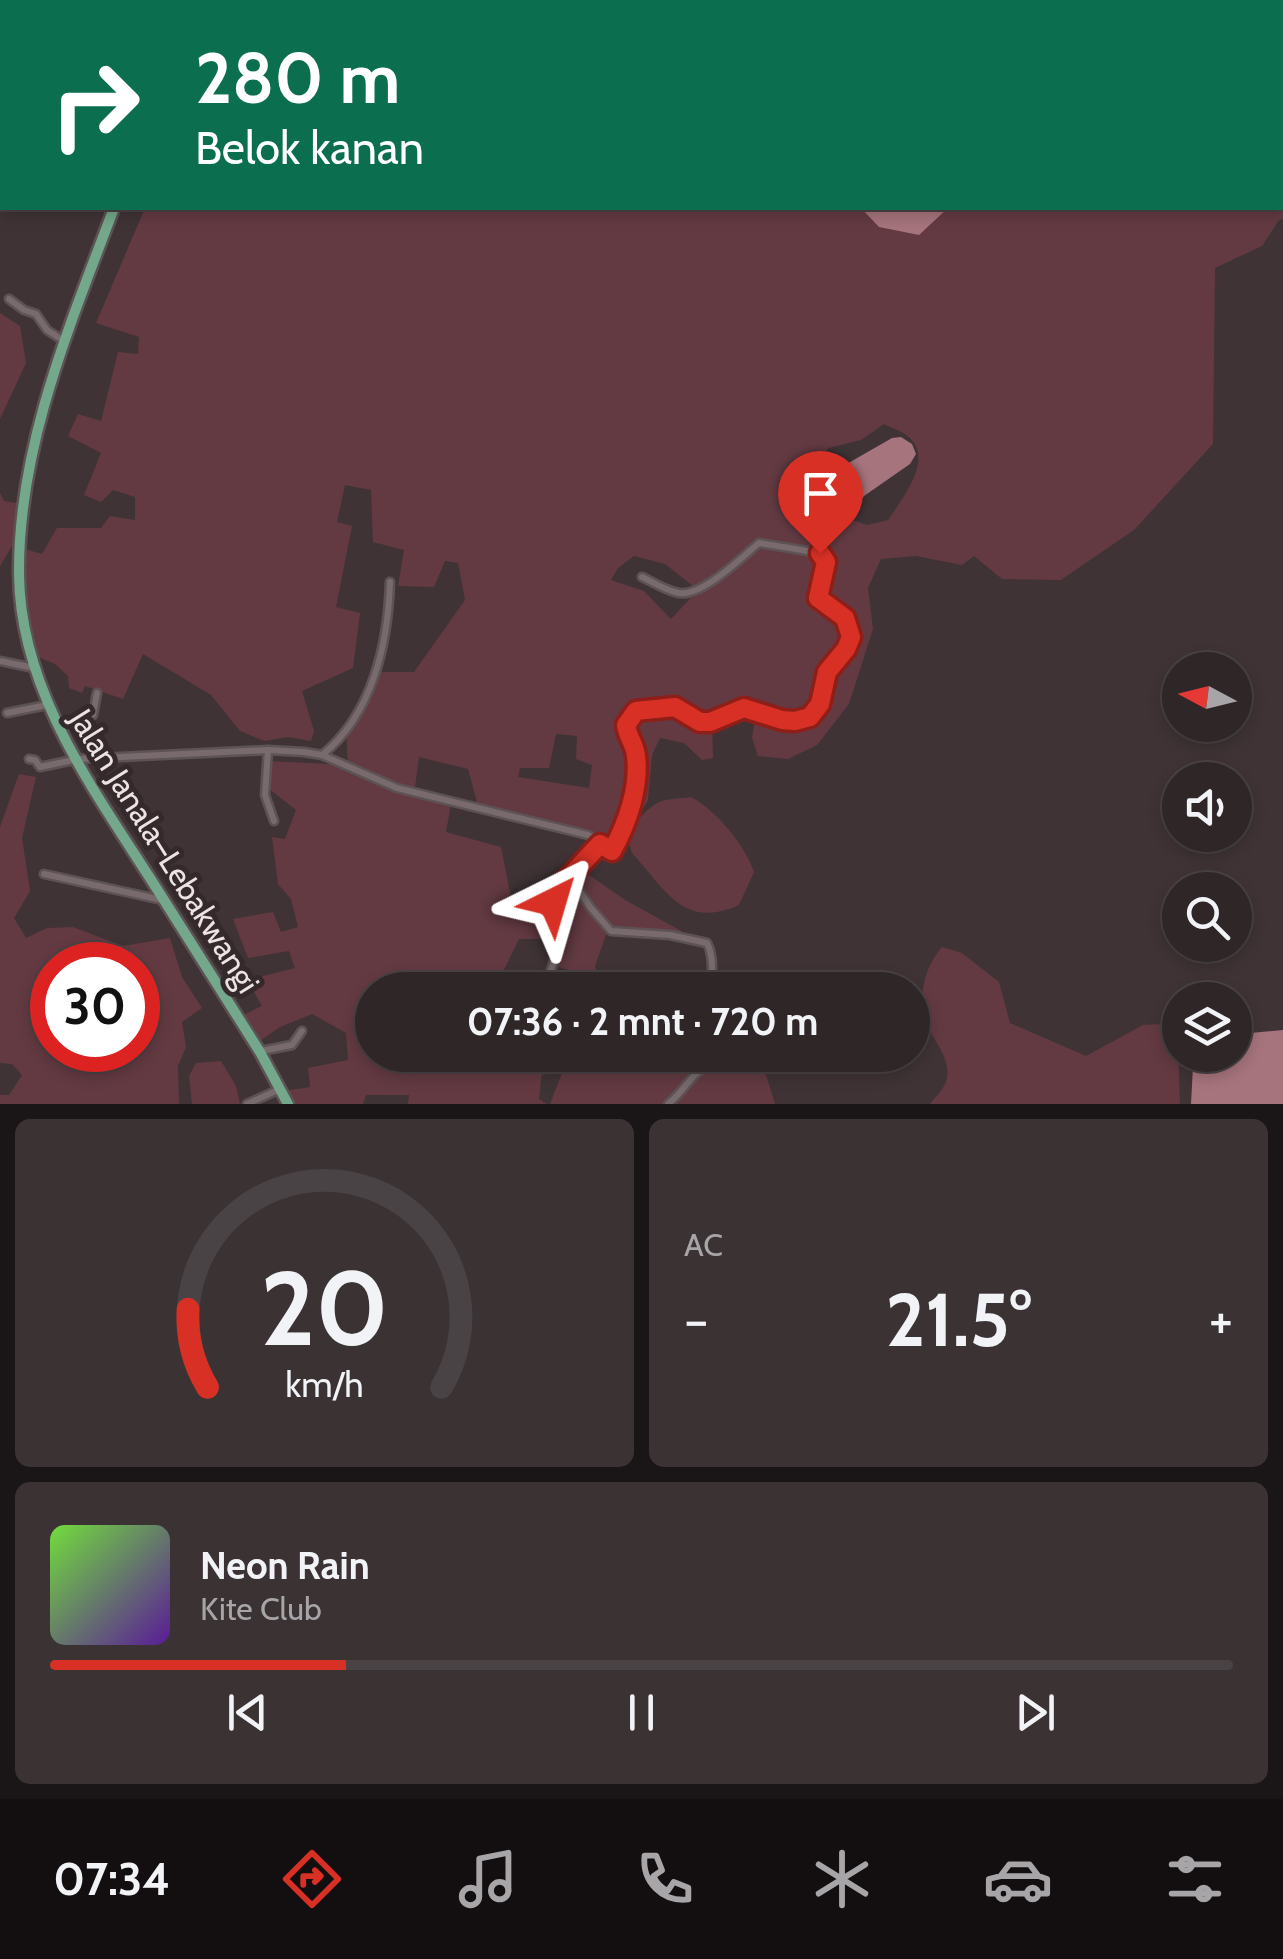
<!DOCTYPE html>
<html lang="id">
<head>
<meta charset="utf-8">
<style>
	:root { --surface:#2f2628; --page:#3b3234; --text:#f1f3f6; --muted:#a7a5a8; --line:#4a4345; --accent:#d93025 }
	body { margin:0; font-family:Cabin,sans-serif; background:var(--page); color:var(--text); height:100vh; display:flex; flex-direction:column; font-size:38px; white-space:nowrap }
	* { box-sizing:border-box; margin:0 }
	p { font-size:32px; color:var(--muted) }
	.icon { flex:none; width:55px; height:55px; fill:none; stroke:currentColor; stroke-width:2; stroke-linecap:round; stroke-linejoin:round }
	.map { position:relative; height:1104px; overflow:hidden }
	.details { display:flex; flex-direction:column; gap:15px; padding:15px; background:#1a1516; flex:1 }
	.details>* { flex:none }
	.guide { position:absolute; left:0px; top:0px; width:1285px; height:210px; box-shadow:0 5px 15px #0003,0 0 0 2px var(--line); background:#0b6e4f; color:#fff; overflow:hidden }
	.needle { width:65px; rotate:277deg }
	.buttons { position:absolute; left:1162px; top:652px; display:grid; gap:20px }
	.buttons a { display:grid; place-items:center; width:90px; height:90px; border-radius:50%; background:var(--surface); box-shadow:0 5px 15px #0003,0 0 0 2px var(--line); font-size:50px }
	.speed { position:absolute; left:30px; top:942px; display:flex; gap:20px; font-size:50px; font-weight:700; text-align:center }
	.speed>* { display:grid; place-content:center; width:130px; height:130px; border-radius:50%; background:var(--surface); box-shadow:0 5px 15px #0003,0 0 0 2px var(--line); line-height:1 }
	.speed .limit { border:15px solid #d22; background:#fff; color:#111 }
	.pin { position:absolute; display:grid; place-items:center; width:85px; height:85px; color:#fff; margin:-102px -42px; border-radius:50% 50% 50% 0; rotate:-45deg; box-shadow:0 0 10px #0007 }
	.pin .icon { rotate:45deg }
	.me { position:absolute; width:110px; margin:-55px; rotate:40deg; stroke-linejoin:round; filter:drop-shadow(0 0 8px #0008) }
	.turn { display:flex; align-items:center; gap:35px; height:210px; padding:0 30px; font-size:45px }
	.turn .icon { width:130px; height:130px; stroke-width:2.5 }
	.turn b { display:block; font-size:70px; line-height:85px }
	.big { font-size:75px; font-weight:700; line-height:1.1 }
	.details .card { flex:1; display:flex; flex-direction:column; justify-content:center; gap:15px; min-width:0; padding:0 35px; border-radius:15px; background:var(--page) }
	.details .dial { align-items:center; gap:0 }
	.dial svg { height:260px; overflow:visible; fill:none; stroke:var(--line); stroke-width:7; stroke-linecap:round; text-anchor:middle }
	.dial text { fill:var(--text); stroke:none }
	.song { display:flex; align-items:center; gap:30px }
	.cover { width:120px; height:120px; border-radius:15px; background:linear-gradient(135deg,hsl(100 70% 55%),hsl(270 70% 35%)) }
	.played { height:10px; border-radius:5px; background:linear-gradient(90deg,var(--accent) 25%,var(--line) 25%) }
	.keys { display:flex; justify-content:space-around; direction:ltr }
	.heat { display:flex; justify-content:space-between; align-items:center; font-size:55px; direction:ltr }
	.details .tiles { flex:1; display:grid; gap:15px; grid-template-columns:1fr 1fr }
	.card:last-child { grid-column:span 2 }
	.trip { position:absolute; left:355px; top:972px; width:575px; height:100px; border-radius:50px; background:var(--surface); box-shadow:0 5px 15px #0003,0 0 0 2px var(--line); font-weight:700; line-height:100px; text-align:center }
	.dock { display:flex; height:160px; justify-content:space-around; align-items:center; background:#130f10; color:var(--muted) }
	.dock .icon { width:70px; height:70px }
	.dock .on { color:var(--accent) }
	.dock b { font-size:45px; color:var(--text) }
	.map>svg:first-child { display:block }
	.green { fill:#633a42; fill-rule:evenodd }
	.water { fill:#a6747d }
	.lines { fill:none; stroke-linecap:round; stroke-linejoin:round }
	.street-casing { stroke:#5d5254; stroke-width:11 }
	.secondary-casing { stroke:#5d5254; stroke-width:14 }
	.primary-casing { stroke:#5d5254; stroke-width:15 }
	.street { stroke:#796b6d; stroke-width:6 }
	.secondary { stroke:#76897d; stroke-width:9 }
	.primary { stroke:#74a88c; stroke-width:10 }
	.route-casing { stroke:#8d1f18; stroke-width:25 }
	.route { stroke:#d93025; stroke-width:18 }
	.labels { text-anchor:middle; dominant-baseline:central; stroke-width:10; stroke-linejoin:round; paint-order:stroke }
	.street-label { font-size:32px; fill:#ebe3e4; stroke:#35292b }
</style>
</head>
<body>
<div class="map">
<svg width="1283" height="1104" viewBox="0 0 1283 1104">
	<rect width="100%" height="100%" fill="#3f3335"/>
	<g class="green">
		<path d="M1099,0H1283V219L1279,220L1262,246L1215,268L1213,444L1134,530L1061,580L1002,579L974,556L962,565L916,556L881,559L868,588L873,629L849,704L817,745L788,759L758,756L752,738L757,705L737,702L712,724L713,758L702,760L684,743L660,738L652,755L648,800L635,821L622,819L609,842L478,806L468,769L419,757L414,795L451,804L446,832L501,847L514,912L557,921L585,893L575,877L582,870L625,900L685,933L657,929L607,932L595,966L600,990H575L576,972L559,967V939H519L501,976L514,980L513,990H372V1055H503L506,1070L542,1072L539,1099L547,1104H408L409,1095H366L363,1104H290L284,1091L310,1087L308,1068L348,1060L346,1033L312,1014L280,1027L257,1043L241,1016L262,1006L247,980L295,968L289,951L248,958L233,919L273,912L281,932L298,927L291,899L278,884L272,837L285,839L296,810L268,788V761L348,765L346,727L372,695L380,672H414L465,600L458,563L445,561L434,587L398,586L404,550L373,542L371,490L345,485L337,522L352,526L336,607L360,613L353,668L302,691L314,731L311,741L288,737L264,741L240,731L211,695L143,654L123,699L85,686L82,693L69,688L68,676L55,664L36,656L19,581L24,549L12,546L0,566V493L4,501L30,505L25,549L42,554L57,528H101L110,516L135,520V497L113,490L101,502L84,495L101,453L68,436L78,414L101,421L118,352L138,354L139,337L96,323L145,208H1282V2H1098ZM884,424C891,428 900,430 906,435C937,456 902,499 888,520L867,525L813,506L805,474L829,448L861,440ZM634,556L665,564L698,590L671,619L644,591L611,580L618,568ZM556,734L577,736L576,759L592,765L589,788L518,777L520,768H549Z"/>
		<path d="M0,313L20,326L26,363L0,419Z"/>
		<path d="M19,774L36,777L22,838L30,891L14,918L26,938L47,928L73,927L123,946L170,938L182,977L202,1008L182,1022L186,1047L178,1066L179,1104H0V1095H9L22,1075L12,1064L0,1063V827ZM52,965H138V1050H52Z"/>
		<path d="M691,797C716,810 745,845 754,872L739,905C683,930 666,890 632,853C624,832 639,815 657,803C665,798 680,799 691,797Z"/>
		<path d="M942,947L962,953L999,982L1010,1023L1086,1056L1143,1025L1164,1024L1178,1043L1180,1104H930C936,1096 946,1087 947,1078C950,1058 936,1044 928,1027C916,1001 924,967 942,947Z"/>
		<path d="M569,1055H634L639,1061L666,1055H760L775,1104H550Z"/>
		<path d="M221,1061L236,1086L240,1104H192L189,1076L196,1063Z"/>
	</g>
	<g class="water">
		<path d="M861,208H948L919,235L879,227Z"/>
		<path d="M901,437L912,444L916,454L910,464L864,496L847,519L833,511L828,482L831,473L892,438Z"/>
		<path d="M1235,1026L1250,1033L1283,1030V1104H1191L1193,1066L1188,1055H1235Z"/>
	</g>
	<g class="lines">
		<g class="street-casing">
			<g id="street">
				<path d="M127,2L128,0"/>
				<path d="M0,205L2,194"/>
				<path d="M9,299L24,310L36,314L47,330L64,341"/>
				<path d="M0,661L34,668"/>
				<path d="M7,713L47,705"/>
				<path d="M59,728L82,716L93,715L97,693"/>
				<path d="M268,750L265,795L274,821"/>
				<path d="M322,755C373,714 388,643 390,582"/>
				<path d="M29,759L35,760L40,767L78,759L268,750L304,752L322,755L397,788L588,835L612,851C625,828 643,778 635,752C633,745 628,737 625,730L631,715L641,710L675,707L700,722L716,720L744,708L782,720L795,721L809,717L820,703L827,672L846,649L851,637L845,618L818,598L826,562L820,553L759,543C742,557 702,597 679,593C666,591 653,582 642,577"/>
				<path d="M44,874L162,900"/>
				<path d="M571,878L590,907L611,931L670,935L707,943C715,958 710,974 714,990"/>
				<path d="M545,990L559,944L552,912L554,897L601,844"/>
				<path d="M261,1051L292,1045L302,1031"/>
				<path d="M542,1055V1069"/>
				<path d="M247,1104L280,1089"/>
				<path d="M668,1104C678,1096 683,1088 692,1078C700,1069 710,1065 718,1055"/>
			</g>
		</g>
		<g class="secondary-casing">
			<path id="secondary" d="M0,48H2"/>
		</g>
		<g class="primary-casing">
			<g id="primary">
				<path d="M196,2L197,0"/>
				<path d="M114,208C70,325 18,446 19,574C20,689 91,786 150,878C187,936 223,994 260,1052L288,1104"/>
			</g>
		</g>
		<use href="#street" class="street"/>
		<use href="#secondary" class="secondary"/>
		<use href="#primary" class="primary"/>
	</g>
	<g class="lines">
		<g class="route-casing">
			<path id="route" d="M553,902L558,889L600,844L612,851C627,824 640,787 636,756C635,744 627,736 626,725L636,711L675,707L700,722H710L744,708L782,720L795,721L810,717L820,704L827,672L846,649L851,637L845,618L818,598L826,562L820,553"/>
		</g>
		<use href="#route" class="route"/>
	</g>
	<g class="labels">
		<g class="street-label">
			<text transform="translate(165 851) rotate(58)">Jalan Janala–Lebakwangi</text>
		</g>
	</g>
</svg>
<div class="buttons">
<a><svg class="needle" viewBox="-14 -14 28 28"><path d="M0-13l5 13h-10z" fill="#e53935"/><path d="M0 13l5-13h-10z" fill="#a7a5a8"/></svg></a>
<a><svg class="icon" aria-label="sound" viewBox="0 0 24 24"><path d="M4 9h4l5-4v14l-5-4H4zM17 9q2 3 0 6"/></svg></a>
<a><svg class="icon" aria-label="search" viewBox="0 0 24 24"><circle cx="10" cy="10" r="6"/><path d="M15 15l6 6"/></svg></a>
<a><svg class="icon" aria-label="layers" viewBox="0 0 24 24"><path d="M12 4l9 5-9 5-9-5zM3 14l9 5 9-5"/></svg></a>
</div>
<div class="speed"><div class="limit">30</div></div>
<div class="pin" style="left:820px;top:553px;background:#d93025"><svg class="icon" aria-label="arrive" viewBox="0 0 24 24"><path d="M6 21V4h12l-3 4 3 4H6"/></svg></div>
<svg class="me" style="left:553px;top:902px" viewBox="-20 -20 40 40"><path d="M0-17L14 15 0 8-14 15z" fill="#d93025" stroke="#fff" stroke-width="4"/></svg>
<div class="trip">07:36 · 2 mnt · 720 m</div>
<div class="guide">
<div class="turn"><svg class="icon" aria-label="right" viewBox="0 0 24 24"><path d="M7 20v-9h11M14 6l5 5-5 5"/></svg><div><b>280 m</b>Belok kanan</div></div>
</div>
</div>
<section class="details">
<div class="tiles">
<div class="card dial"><svg viewBox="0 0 100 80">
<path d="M14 69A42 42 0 1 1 86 69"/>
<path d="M14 69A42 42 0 0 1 8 45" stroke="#d93025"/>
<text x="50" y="56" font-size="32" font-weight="700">20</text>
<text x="50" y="72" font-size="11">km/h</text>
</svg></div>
<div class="card"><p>AC</p>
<div class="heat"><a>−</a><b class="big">21.5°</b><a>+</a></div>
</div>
<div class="card">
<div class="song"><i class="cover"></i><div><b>Neon Rain</b><p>Kite Club</p></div></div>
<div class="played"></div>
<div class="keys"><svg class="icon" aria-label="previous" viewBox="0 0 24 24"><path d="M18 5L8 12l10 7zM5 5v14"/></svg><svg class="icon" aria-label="pause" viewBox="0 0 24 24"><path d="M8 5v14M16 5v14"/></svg><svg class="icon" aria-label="next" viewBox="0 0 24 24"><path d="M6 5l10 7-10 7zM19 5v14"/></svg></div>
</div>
</div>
</section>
<nav class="dock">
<b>07:34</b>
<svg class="icon on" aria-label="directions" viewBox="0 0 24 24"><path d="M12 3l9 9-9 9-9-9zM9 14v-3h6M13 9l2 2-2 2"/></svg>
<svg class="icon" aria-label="music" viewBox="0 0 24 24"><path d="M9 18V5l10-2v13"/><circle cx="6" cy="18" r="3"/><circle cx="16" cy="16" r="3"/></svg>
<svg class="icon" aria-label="phone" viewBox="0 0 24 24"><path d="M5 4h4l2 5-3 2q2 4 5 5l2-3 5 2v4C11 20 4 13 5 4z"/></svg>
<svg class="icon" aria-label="climate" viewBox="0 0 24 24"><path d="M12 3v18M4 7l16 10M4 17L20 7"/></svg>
<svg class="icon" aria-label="car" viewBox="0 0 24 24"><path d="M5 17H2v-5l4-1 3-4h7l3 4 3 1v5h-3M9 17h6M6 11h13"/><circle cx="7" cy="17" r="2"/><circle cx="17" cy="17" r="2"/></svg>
<svg class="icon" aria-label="filters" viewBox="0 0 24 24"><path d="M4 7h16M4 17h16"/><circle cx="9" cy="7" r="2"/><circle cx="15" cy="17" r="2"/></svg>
</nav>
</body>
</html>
